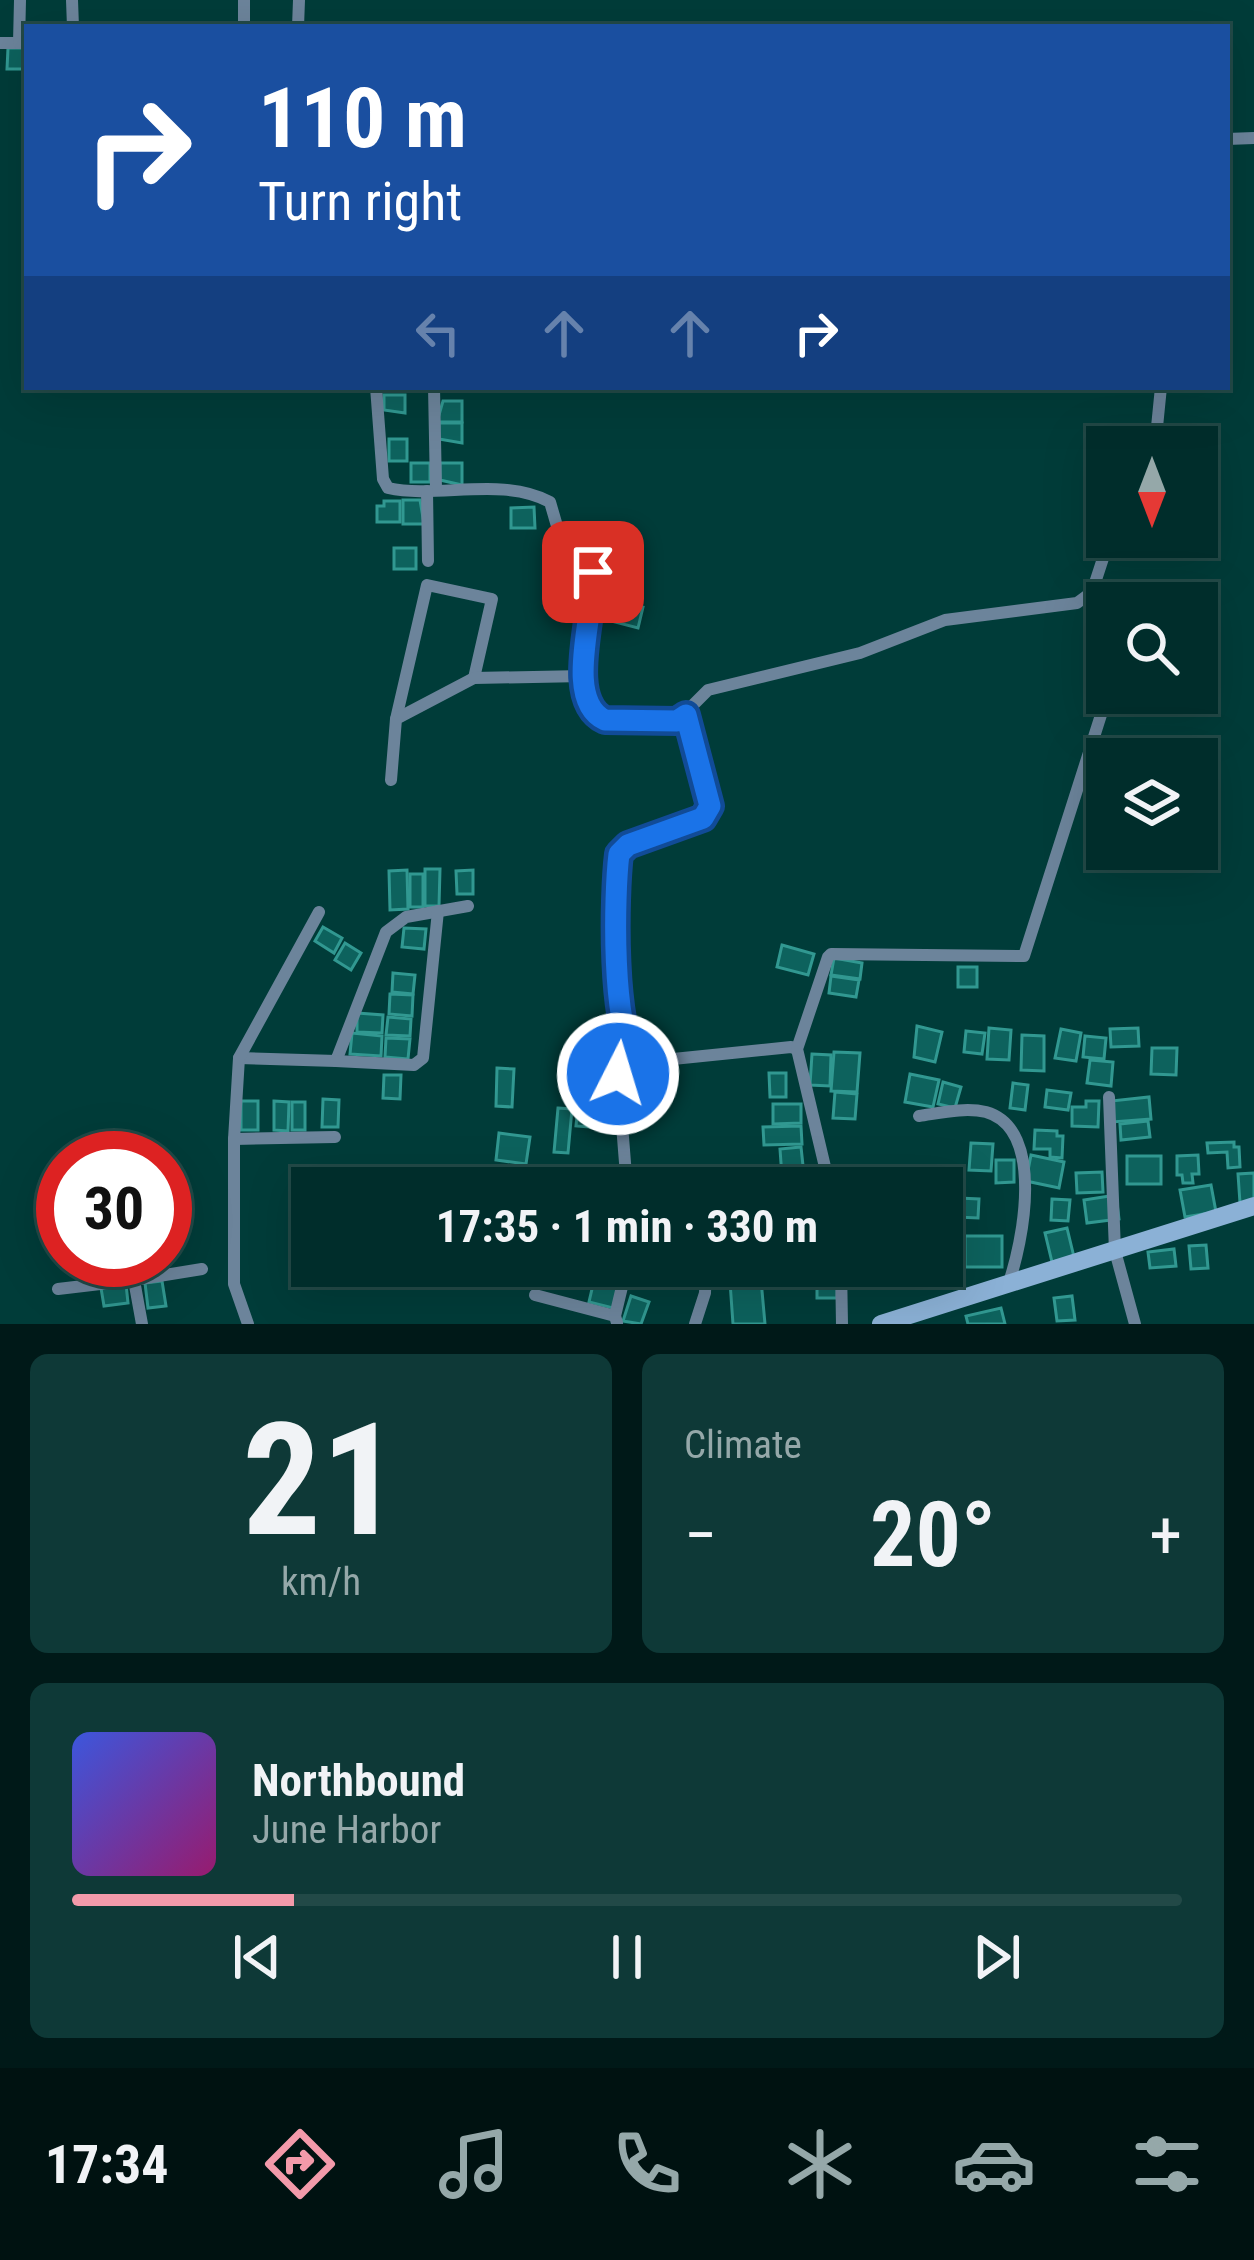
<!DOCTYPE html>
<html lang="en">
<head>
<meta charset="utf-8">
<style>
	:root { --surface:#002d2b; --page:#0e3937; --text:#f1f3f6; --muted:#95a8a9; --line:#224947; --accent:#f39aaa }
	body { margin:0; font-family:"Roboto Condensed",sans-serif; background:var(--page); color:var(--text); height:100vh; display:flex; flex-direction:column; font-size:45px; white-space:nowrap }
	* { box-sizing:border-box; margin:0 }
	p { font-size:39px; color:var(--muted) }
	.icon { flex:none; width:66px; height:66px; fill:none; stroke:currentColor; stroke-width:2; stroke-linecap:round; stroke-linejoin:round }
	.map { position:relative; height:1324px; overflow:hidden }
	.panel { display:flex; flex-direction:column; gap:30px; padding:30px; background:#001918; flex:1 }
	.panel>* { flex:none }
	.top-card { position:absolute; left:24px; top:24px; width:1206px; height:366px; border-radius:0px; box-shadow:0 12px 48px #0002,0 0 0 3px var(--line); background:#1a4fa0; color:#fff; overflow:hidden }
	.needle { width:78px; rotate:180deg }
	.buttons { position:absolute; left:1086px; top:426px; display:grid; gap:24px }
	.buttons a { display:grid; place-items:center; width:132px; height:132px; border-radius:0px; background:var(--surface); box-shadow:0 12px 48px #0002,0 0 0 3px var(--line); font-size:60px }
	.speed { position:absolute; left:36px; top:1131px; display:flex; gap:24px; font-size:60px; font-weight:700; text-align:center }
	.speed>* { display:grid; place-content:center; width:156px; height:156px; border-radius:50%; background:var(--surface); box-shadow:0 12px 48px #0002,0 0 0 3px var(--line); line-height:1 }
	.speed .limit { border:18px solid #d22; background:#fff; color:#111 }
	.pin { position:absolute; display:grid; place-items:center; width:102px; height:102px; color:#fff; margin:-51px; border-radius:24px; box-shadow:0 6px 18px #0006 }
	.me { position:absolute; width:132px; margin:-66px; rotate:5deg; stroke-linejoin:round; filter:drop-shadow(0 0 9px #0008) }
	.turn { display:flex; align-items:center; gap:42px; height:252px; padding:0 36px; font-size:54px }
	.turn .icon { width:156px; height:156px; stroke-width:2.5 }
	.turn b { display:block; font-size:84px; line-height:102px }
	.lanes { display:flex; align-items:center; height:114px; padding:0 36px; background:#0003; justify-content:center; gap:60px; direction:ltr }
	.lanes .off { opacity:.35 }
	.big { font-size:90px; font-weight:700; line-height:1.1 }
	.panel .widget { flex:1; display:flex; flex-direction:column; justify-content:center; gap:18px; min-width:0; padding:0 42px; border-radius:18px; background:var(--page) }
	.panel .dial { align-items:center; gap:0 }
	.dial b { font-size:156px; line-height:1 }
	.song { display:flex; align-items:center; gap:36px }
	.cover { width:144px; height:144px; border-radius:18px; background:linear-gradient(135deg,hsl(230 70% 55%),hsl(320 70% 35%)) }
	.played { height:12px; border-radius:6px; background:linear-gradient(90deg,var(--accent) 20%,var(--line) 20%) }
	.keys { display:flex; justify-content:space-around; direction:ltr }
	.heat { display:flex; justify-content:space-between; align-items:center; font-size:66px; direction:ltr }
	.panel .tiles { flex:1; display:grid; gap:30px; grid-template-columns:1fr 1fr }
	.widget:last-child { grid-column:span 2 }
	.trip { position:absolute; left:291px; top:1167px; width:672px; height:120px; border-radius:0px; background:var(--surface); box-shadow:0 12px 48px #0002,0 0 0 3px var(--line); font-weight:700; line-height:120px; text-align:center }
	.tab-bar { display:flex; height:192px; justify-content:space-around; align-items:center; background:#001211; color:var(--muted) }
	.tab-bar .icon { width:84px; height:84px }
	.tab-bar .on { color:var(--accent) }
	.tab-bar b { font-size:54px; color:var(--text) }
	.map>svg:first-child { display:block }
	.building { fill:#0d625d; stroke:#319891; stroke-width:3 }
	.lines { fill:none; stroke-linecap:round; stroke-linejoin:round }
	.street { stroke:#6c849b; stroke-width:12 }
	.secondary { stroke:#8bb1d6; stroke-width:18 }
	.route-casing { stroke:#114b97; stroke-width:30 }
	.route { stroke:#1a73e8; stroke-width:21 }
</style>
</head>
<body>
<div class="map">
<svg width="1254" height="1324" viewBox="0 0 1254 1324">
	<rect width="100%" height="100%" fill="#003c39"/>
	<g class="building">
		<path d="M8,48H27V69H7Z"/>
		<path d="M384,395H405V413L384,410Z"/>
		<path d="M443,401H462V422H437Z"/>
		<path d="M439,423H462V443L439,439Z"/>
		<rect x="389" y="439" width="18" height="22"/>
		<rect x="411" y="463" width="19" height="19"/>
		<path d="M440,463H462V485L440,480Z"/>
		<path d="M403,500H420L424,524H403Z"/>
		<path d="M384,501H400V522H377V506H384Z"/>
		<path d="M534,507L535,528H511V508Z"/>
		<rect x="394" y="548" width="22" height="21"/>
		<path d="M555,574L575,580L568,607L547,601Z"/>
		<path d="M612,599L643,607L638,628L607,620Z"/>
		<path d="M425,869H440L439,906H425Z"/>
		<path d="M407,870L408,909L390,910L389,871Z"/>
		<path d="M473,870V894H457L456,871Z"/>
		<rect x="410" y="874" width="13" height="33"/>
		<path d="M323,927L342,938L334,953L315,941Z"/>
		<path d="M404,928L426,929L424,949L402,947Z"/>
		<path d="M345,943L361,953L351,970L335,960Z"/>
		<path d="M782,945L814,954L808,975L777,967Z"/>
		<path d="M834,958L862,963L860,979L831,975Z"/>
		<rect x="958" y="967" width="19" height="20"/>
		<path d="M393,973L415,975L413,994L392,992Z"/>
		<path d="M831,976L859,980L856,997L829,993Z"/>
		<path d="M390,994L413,995L412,1016L389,1014Z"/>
		<path d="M357,1013L383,1015L382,1033L357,1032Z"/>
		<path d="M388,1017L411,1019L410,1036L386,1035Z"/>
		<path d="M917,1026L942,1032L935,1062L914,1057Z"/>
		<path d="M989,1028L1011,1030L1009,1060L987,1059Z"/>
		<path d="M1138,1028L1139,1046L1111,1047L1110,1029Z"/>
		<path d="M1061,1029L1081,1033L1076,1061L1055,1058Z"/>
		<path d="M966,1031L985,1033L982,1054L964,1052Z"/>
		<path d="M352,1033L382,1036L381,1056L350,1054Z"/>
		<path d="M1022,1035L1044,1036V1071L1021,1070Z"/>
		<path d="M1085,1036L1106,1038L1104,1059L1083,1057Z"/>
		<path d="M386,1038L410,1039L408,1059L385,1057Z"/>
		<path d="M1152,1048H1177L1176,1075L1151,1074Z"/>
		<path d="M834,1052L860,1053L857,1092L831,1091Z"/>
		<path d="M812,1054L831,1055L830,1086L810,1085Z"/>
		<path d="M1090,1060L1113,1062L1111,1086L1087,1083Z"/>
		<path d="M497,1068L514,1069L512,1107L496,1106Z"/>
		<path d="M769,1073H786V1097H770Z"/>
		<path d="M910,1074L939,1080L933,1107L905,1102Z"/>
		<path d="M384,1075H401L400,1099L383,1098Z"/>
		<path d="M659,1079L661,1100L639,1101V1083Z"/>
		<path d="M943,1082L961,1087L955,1108L938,1104Z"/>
		<path d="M1013,1083L1028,1085L1025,1110L1010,1108Z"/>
		<path d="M1047,1090L1071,1093L1068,1110L1045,1107Z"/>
		<path d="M835,1092L857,1094L855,1119L833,1118Z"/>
		<path d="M1149,1097L1151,1119L1112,1122L1111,1101Z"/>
		<path d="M323,1099L339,1100L338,1127H322Z"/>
		<rect x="241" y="1101" width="17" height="29"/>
		<path d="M274,1101L289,1102L288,1131L274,1130Z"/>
		<path d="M1086,1101H1099L1098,1127L1072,1126V1107H1086Z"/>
		<rect x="292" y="1102" width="13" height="28"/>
		<path d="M773,1104H801V1123L773,1124Z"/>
		<path d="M578,1106L615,1109L613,1129L576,1126Z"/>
		<path d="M558,1108L572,1109L568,1153L554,1152Z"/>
		<path d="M1148,1121L1150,1137L1121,1140L1120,1124Z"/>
		<path d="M801,1126L802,1144L764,1145L763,1127Z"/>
		<path d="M1035,1130L1057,1131V1136H1063L1062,1158L1050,1157V1149H1034Z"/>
		<path d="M499,1133L530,1137L526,1164L496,1160Z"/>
		<path d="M1234,1142V1147H1239L1240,1167L1228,1168L1227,1152L1208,1153L1207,1143Z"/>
		<path d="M971,1143L993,1144L991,1171L969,1170Z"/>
		<path d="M801,1147L804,1175L782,1177L780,1149Z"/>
		<path d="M1031,1155L1064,1162L1059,1188L1026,1181Z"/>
		<path d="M1198,1155L1199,1174H1192L1193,1183H1183L1182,1175H1177V1156Z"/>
		<rect x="1127" y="1156" width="34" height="28"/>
		<path d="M996,1160H1014V1182L996,1183Z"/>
		<path d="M922,1167L947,1168V1186H921Z"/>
		<path d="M1102,1172L1103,1192L1077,1193L1076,1173Z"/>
		<path d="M1254,1173V1202L1240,1203L1238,1174Z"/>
		<path d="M1211,1185L1216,1212L1185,1217L1180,1190Z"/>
		<path d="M1116,1195L1119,1219L1087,1223L1084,1200Z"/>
		<path d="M958,1198L979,1199L978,1218L957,1217Z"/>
		<path d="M1052,1199L1070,1200L1068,1221L1051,1220Z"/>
		<path d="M1067,1228L1074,1257L1052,1262L1045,1233Z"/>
		<rect x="965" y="1236" width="37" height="31"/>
		<path d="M1206,1245L1208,1268L1191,1269L1189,1246Z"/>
		<path d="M1174,1249L1176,1266L1150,1268L1148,1252Z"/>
		<path d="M944,1263L947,1279L919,1284L916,1268Z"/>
		<path d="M595,1276L619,1282L613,1308L589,1302Z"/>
		<path d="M817,1276H838L837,1298H817Z"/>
		<path d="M761,1280L765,1324H733L730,1282Z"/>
		<path d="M162,1281L166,1306L148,1308L145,1283Z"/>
		<path d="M126,1284L128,1303L104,1306L101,1288Z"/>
		<path d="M631,1296L649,1302L641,1324L623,1321Z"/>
		<path d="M1072,1296L1075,1320L1057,1321L1054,1298Z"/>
		<path d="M1001,1308L1005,1324H968L966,1316Z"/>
	</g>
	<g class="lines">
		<g class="street">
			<path d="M72,0L73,27"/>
			<path d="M244,0V27"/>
			<path d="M298,27L299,0"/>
			<path d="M0,43H26"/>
			<path d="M19,43L20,0"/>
			<path d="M1227,139L1254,138"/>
			<path d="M376,387L383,479L388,488C438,499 502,476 550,502L566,557L587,567L594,576C592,610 566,702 605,720L677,721L708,690L860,653L945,620L1077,603L1092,592L1110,537"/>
			<path d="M434,387L436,490"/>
			<path d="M1155,447L1161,387"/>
			<path d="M427,491L428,561"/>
			<path d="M1092,592L1107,652"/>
			<path d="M396,719L427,585L492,599L474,678"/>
			<path d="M391,780L396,719L474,678L584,676"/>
			<path d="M239,1058L336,1061L386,932L406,917L468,906"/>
			<path d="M637,1060C605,1027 618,905 618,859L628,845L707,815L709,806L686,715"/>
			<path d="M336,1061L414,1065L423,1058L438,911"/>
			<path d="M1109,1097L1115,1251L1135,1324"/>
			<path d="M919,1116C940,1113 965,1107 986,1112C1046,1129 1023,1243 1008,1285"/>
			<path d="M234,1139L335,1137"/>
			<path d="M627,1188L618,1074L624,1064L791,1047L797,1049"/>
			<path d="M830,1188L797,1049L828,957L831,954L1024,956L1108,693"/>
			<path d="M841,1266L842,1324"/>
			<path d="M134,1280L202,1269"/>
			<path d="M58,1289L134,1280L142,1324"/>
			<path d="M535,1295L615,1316"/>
			<path d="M617,1323L615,1316L627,1266"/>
			<path d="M248,1324L234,1284V1139L239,1058L319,912"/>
			<path d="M695,1324L705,1293L706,1266"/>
		</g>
		<path class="secondary" d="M881,1324L1254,1206"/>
	</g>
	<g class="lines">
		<g class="route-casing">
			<path id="route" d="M593,572C596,608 562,700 605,720L677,721L686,715L710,806L703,818L628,845L619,854C614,894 611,1033 637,1060L624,1064L618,1074"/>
		</g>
		<use href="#route" class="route"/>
	</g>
</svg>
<div class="buttons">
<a><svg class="needle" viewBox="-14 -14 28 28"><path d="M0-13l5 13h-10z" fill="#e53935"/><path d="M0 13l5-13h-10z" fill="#95a8a9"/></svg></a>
<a><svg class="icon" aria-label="search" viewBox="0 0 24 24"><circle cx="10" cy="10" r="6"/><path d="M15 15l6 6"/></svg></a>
<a><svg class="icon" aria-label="layers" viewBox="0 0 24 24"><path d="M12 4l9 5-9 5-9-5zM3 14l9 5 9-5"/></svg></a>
</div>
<div class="speed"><div class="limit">30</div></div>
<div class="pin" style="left:593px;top:572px;background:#d93025"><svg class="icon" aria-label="arrive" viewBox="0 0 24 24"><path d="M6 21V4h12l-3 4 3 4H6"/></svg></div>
<svg class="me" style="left:618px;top:1074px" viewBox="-20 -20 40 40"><circle r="17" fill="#1a73e8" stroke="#fff" stroke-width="3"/><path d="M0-11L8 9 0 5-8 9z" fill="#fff"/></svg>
<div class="trip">17:35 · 1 min · 330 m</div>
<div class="top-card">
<div class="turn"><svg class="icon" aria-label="right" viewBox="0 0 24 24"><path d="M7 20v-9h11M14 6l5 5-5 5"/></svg><div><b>110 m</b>Turn right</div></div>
<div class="lanes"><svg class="icon off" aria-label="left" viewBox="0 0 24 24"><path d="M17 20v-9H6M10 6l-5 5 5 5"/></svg><svg class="icon off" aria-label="ahead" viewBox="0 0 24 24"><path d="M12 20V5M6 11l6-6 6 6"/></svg><svg class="icon off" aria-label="ahead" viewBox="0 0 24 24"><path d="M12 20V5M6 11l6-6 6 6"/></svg><svg class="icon" aria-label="right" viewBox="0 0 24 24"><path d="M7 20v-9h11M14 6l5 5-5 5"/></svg></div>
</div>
</div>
<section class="panel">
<div class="tiles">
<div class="widget dial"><b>21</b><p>km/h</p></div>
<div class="widget"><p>Climate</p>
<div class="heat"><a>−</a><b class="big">20°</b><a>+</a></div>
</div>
<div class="widget">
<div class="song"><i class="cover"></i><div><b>Northbound</b><p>June Harbor</p></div></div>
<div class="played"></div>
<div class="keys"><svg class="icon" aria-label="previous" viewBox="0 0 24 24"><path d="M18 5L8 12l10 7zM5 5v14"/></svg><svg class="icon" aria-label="pause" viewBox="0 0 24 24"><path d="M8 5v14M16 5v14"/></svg><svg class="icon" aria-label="next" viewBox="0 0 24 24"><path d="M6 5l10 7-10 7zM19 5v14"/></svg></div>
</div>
</div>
</section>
<nav class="tab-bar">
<b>17:34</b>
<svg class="icon on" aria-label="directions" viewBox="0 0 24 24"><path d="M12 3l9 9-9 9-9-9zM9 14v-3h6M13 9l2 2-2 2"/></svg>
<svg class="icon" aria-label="music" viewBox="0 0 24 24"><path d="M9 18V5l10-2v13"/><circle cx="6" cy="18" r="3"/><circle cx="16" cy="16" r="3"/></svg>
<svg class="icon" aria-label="phone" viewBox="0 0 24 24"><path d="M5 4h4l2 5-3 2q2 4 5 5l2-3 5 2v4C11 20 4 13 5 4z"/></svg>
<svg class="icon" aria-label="climate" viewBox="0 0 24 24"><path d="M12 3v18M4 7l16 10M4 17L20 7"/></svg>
<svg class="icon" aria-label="car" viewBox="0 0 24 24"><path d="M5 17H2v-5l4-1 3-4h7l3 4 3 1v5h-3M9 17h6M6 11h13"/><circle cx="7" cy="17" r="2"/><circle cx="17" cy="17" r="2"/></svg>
<svg class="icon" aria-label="filters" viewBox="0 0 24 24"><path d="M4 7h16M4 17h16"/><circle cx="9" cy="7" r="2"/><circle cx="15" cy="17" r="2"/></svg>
</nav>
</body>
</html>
